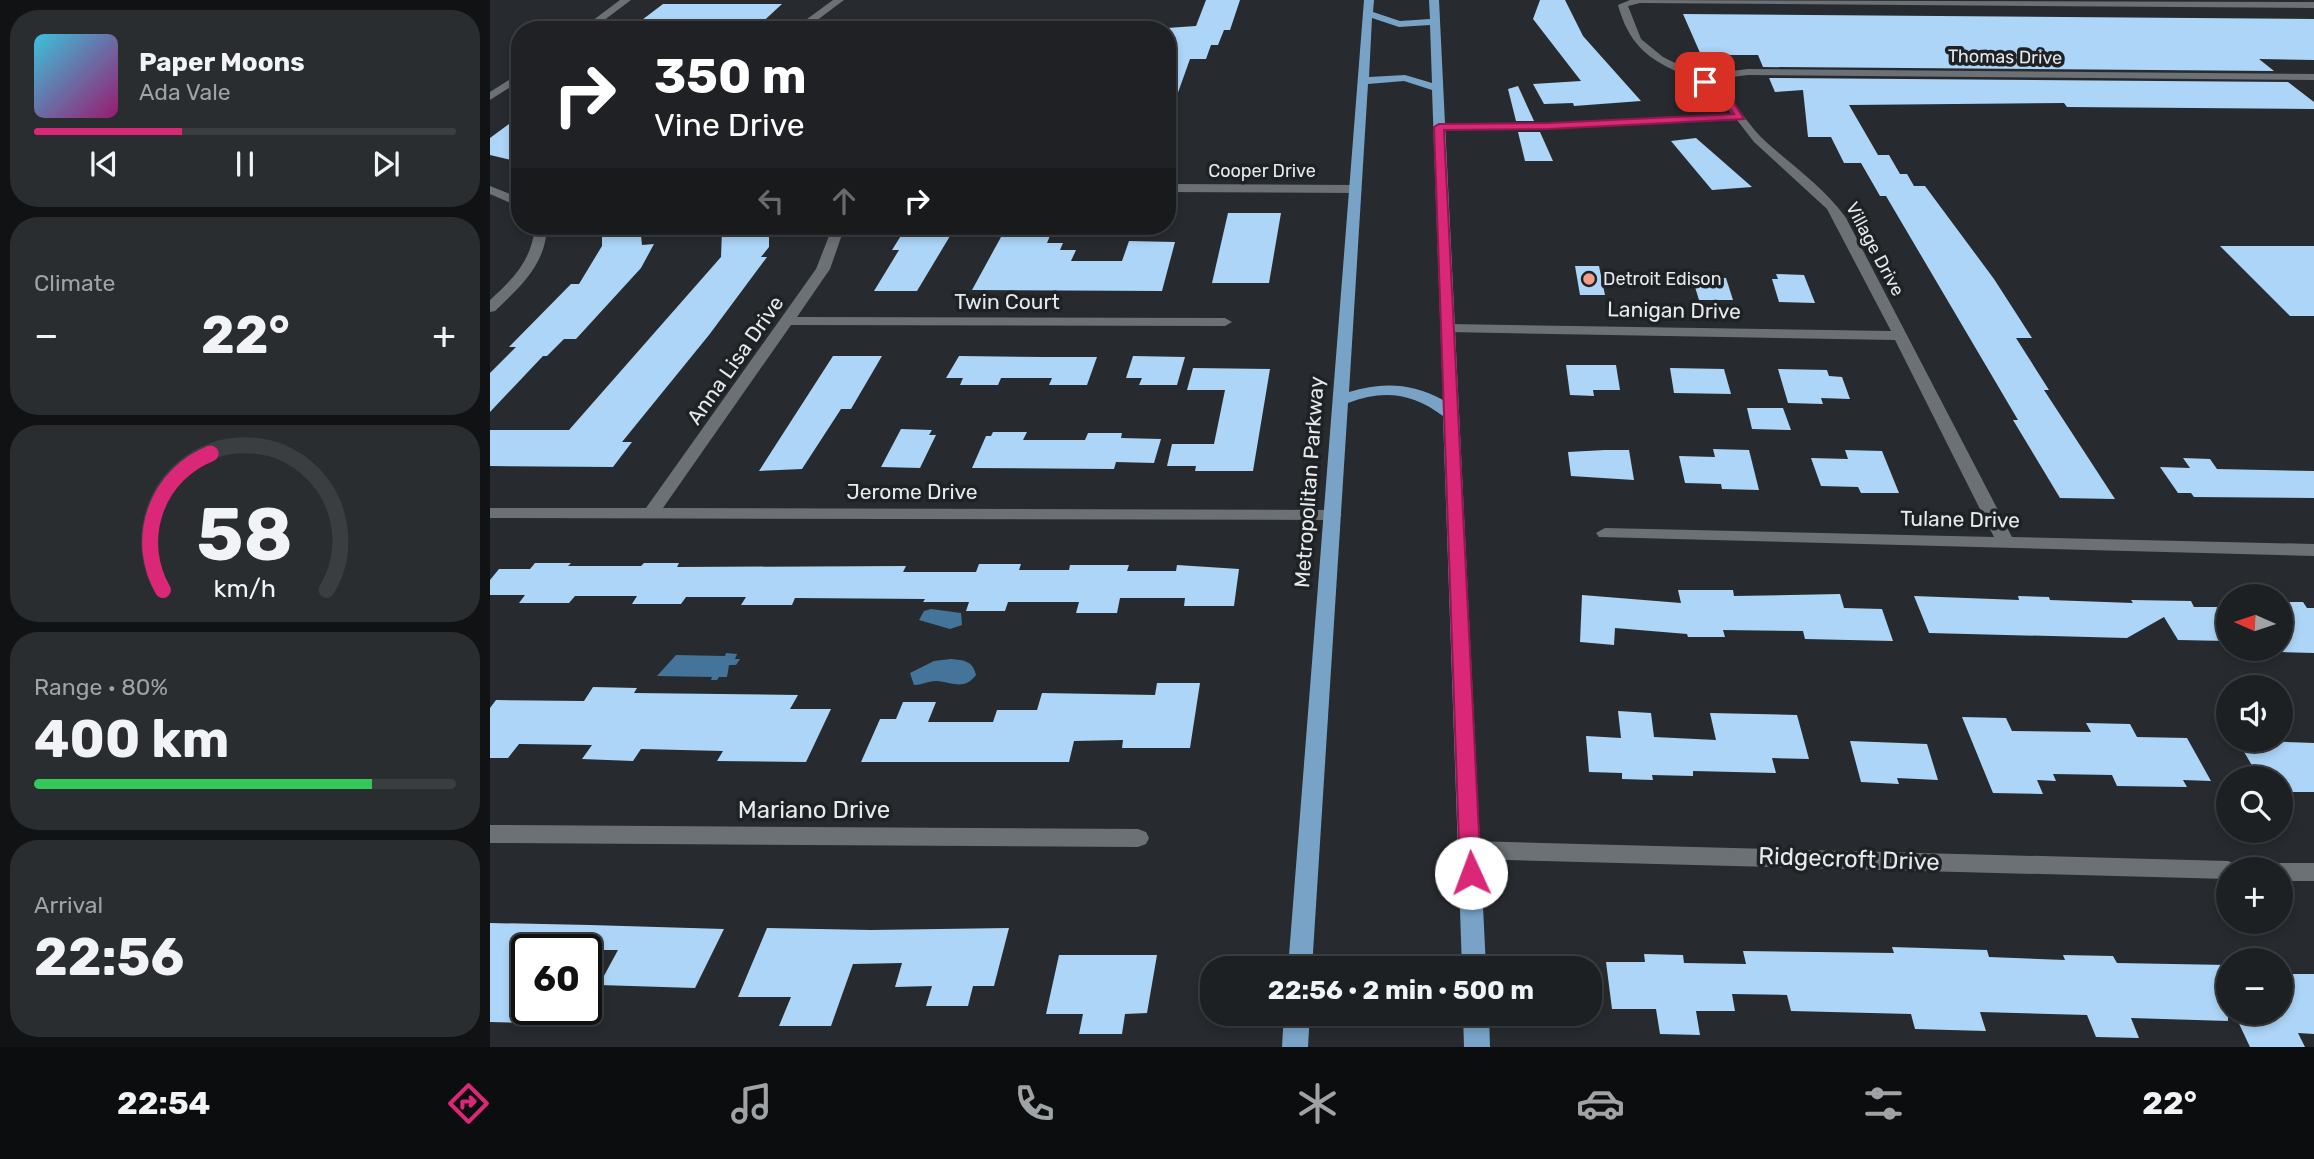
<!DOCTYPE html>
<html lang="en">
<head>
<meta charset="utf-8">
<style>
	:root { --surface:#1d2023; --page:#2a2d30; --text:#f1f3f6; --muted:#a0a3a6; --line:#3b3e41; --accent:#db2777 }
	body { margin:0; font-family:Rubik,sans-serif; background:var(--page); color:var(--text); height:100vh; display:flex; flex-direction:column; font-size:26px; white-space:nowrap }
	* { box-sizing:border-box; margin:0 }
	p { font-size:23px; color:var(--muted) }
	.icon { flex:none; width:38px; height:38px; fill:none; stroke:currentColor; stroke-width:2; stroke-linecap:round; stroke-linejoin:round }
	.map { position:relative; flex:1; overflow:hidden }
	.sheet { display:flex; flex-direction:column; gap:10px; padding:10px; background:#101213; width:490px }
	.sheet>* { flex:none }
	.guide { position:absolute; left:21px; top:21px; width:665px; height:214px; border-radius:28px; box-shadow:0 4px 10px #0003,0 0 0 2px var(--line); background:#202124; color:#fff; overflow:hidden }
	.needle { width:46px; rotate:273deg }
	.tools { position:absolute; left:1726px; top:584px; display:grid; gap:14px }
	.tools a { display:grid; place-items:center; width:77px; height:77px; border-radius:50%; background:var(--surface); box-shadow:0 4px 10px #0003,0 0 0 2px var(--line); font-size:35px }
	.speed { position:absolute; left:21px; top:934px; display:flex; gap:14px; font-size:35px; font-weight:700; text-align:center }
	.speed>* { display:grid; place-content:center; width:91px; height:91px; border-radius:50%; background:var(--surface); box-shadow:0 4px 10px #0003,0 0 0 2px var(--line); line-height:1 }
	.speed .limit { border:4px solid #111; border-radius:10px; background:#fff; color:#111 }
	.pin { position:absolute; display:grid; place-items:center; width:60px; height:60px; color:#fff; margin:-30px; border-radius:14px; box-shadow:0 4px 10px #0006 }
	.me { position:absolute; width:77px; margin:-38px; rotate:358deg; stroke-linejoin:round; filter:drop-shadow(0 0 5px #0008) }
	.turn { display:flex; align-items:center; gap:24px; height:147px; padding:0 28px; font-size:32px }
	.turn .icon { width:91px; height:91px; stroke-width:2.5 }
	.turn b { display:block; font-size:49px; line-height:60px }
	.lanes { display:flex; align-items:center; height:66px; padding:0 28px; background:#0003; justify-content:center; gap:35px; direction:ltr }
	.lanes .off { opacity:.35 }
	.big { font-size:52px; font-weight:700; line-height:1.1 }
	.sheet .tile { flex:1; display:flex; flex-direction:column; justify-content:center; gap:10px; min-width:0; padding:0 24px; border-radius:28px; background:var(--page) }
	.sheet .dial { align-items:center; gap:0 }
	.dial svg { height:182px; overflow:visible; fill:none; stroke:var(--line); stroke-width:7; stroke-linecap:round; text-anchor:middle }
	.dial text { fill:var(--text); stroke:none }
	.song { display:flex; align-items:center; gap:21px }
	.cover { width:84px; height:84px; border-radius:10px; background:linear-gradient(135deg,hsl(190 70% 55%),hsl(320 70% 35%)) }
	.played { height:7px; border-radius:4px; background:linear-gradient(90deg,var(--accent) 35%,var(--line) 35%) }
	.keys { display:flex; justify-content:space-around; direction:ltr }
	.heat { display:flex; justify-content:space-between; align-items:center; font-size:38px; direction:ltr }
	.charge { height:10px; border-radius:5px; background:linear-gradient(90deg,#34c759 80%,var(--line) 0) }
	.trip { position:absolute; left:710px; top:956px; width:402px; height:70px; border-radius:28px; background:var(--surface); box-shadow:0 4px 10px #0003,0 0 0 2px var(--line); font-weight:700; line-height:70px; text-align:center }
	.tabs { display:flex; height:112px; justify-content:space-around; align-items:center; background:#0c0d0e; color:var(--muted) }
	.tabs .icon { width:49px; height:49px }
	.tabs .active { color:var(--accent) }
	.tabs b { font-size:32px; color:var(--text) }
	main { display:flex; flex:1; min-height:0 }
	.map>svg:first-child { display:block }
	.water { fill:#44749a }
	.building { fill:#add5f7 }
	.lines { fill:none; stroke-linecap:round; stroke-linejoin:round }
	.minor { fill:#6c7175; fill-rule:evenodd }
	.primary { fill:#78a3c7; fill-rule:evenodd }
	.route { fill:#db2777; stroke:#8e194d; stroke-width:2 }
	.poi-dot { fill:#f49e8a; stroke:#1e2225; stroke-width:2.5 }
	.labels { text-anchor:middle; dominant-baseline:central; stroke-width:7; stroke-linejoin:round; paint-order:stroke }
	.far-street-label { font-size:18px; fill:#e7eaec; stroke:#1e2225 }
	.far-poi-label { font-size:18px; fill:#e7eaec; stroke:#1e2225; text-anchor:start }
	.street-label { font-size:21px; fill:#e7eaec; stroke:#1e2225 }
	.near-street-label { font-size:24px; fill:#e7eaec; stroke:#1e2225 }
</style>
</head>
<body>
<main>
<section class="sheet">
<div class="tile">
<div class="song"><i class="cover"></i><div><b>Paper Moons</b><p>Ada Vale</p></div></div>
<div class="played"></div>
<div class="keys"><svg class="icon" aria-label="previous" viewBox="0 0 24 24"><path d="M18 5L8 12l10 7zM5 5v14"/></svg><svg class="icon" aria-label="pause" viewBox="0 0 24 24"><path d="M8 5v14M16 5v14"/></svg><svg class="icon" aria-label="next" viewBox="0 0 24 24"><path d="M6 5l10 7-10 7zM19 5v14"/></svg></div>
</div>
<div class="tile"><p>Climate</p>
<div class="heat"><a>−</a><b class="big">22°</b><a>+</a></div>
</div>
<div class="tile dial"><svg viewBox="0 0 100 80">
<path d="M14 69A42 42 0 1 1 86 69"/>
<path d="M14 69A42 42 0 0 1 35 9" stroke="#db2777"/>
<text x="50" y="56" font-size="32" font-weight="700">58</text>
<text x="50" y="72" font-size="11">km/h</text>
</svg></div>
<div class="tile"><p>Range · 80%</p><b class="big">400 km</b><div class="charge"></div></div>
<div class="tile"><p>Arrival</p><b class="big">22:56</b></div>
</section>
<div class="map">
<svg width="1824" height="1047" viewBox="0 0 1824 1047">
	<rect width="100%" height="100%" fill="#272b2f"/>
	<g class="water">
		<path d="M441,609L471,613L472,625L460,629L429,620L434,611Z"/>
		<path d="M236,653L247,654L245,659H250L246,665H239L237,677H229L227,680H221L222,677L167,676L186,655L235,656Z"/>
		<path d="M461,659C474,660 483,661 486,675C474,691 462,682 446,681C438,681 432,685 424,685L420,673L444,661Z"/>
	</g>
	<g class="building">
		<path d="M716,0H750L740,30H734L728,45H721L716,59H700L680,115H677V28L706,26Z"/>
		<path d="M1050,0H1075L1093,36L1151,101L1084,106L1083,103L1054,104L1043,84L1091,81L1043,19Z"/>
		<path d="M173,4H292L264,30L140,29Z"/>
		<path d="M1193,14L1824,19V60L1769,59L1784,71L1273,67L1268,55H1211Z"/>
		<path d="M1279,78L1798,82L1824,102V109L1577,107L1574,103L1359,105L1388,155H1399L1410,174H1417L1424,186H1435L1504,279L1542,338H1526L1559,390H1554L1625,499L1570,498L1523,420H1528L1396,196H1390L1371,163H1354L1341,137H1318L1313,90L1285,92Z"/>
		<path d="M1028,86L1044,121H1026L1018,89Z"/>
		<path d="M30,116V162L0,155V138Z"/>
		<path d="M1028,132H1050L1063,161H1035Z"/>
		<path d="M1206,138L1262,187L1222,190L1181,141Z"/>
		<path d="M738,213H791L779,283H722Z"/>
		<path d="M112,226H150L152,245L164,244L151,268L86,339H74L57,356H53L0,412V373L26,347H19L81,284H89L112,246Z"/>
		<path d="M243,226H279V247L271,257H277L219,335L132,442H142L123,467L0,466V430H79L231,257L232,230Z"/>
		<path d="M417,226H466L427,291H384L409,250H402Z"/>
		<path d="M517,226H564L557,243H573L570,250H586L581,261H632L639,241L685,242L672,291L482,290Z"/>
		<path d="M1730,246H1824V316H1800Z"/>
		<path d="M1085,266H1109L1115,295H1090Z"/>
		<path d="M1286,274L1314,275L1325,303L1289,302L1282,279H1288Z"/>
		<path d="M1202,277L1236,278L1243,300H1209Z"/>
		<path d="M343,356H392L361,409H351L312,469L269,471Z"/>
		<path d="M469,356L555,357H607L597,385H559L562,378H511L508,385H470L473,378H456Z"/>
		<path d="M643,356L695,357L687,385H649L652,378H636Z"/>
		<path d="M1076,365H1126L1130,390H1103L1104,396L1080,395Z"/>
		<path d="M703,368L780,369L763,471H705L706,466H677L682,444H724L735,390H697Z"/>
		<path d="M1180,368L1234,369L1241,394L1184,393Z"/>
		<path d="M1288,369L1337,370L1339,376L1352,377L1360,399L1331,398L1333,404L1298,403Z"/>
		<path d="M1257,408H1293L1301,430L1262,429Z"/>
		<path d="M411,429L442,430L439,435H446L430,468L391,467Z"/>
		<path d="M503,432H537L533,440H595L598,433H632L631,438L671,439L664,463L626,462L624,469L482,468L496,436H501Z"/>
		<path d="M1223,449L1259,450L1269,490L1232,489L1231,484L1195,483L1189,456L1225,457Z"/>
		<path d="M1115,450H1139L1144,480L1081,476L1078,452Z"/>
		<path d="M1355,450L1392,451L1409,493H1371L1368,487L1331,486L1321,458L1358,459Z"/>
		<path d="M1693,458L1720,459L1727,469L1824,471V498L1704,497L1701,493H1688L1670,467L1700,468Z"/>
		<path d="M45,563H81L78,566H151L154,563H189L187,567L416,566L413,572H486L489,564H531L529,570H579L580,565H639L637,571H686L687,565L749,569L744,606H694L695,598H630L627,613H586L589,602H518L515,611H476L479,602H433L435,599L305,598L302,605H251L256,597H196L191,604H142L147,596H85L79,603H29L35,595H0V580L9,569H40Z"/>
		<path d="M1188,590H1243L1244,596L1350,594L1354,608L1392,609L1403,641L1315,639L1313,631L1233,630L1235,637H1198L1197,634L1125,628L1124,645L1090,642L1092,595L1191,603Z"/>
		<path d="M1424,596L1529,600L1528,596L1559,597L1560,600L1643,603L1641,600L1701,601L1704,607H1729L1738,621V641L1688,640L1674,617L1637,638L1439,633Z"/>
		<path d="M1790,602H1813L1817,608H1824V653L1790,652Z"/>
		<path d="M667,683H710L700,748H632L633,740L584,741L579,762H371L390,719H406L413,702H446L438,722H503L507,710H547L552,693L665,695Z"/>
		<path d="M103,687L147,688L144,693L308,695L300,709H341L316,762L227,761L233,751L151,749L143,761L92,759L102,745L29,744L18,758H0V708L6,700L94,701Z"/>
		<path d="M1128,711L1161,713L1164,737L1226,740L1220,713L1307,715L1319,759L1282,758L1286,773L1203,771V776L1162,775L1163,780L1132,779V773L1099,772L1096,736L1131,738Z"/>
		<path d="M1472,717L1516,718L1522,731L1601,732L1596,723L1640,724L1647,737L1697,738L1721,781L1693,780L1697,787L1627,786L1622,775L1563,774L1566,781L1547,780L1553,794L1503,793Z"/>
		<path d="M1747,740L1824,743V792H1790V779H1770Z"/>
		<path d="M1360,741L1437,744L1448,780L1407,778L1409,784L1371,782Z"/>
		<path d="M0,923L100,925L234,929L205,988L109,985L128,950H37V1023L0,1022Z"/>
		<path d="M277,928L381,930L519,928L504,986H483L478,1006H436L442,986L405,987L412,963L363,964L341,1026H289L301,997H248Z"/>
		<path d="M1402,947L1497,950L1499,957L1575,960L1573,955L1623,956L1627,963L1738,965V1021L1641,1018L1649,1038L1606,1037L1597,1015L1490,1012L1496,1031L1425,1029L1421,1014L1301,1011L1297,995L1242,994L1245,1011H1206L1210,1035L1170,1034L1166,1009H1122L1116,962H1155L1154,954L1193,955L1194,963L1256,964L1253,951L1404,953Z"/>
		<path d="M569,955H667L657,1013L635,1014L632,1034H589L593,1014H556Z"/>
		<path d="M1790,974H1824V1034L1808,1033L1815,1047H1760L1744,1013H1790Z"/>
	</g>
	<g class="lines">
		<g class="minor">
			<path d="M130,0H141L101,30H90Z"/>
			<path d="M343,0H354L314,30H302Z"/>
			<path d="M1140,0L1824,2V8L1150,3L1138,6L1151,39L1173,57L1209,75L1258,69L1824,74V80L1258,75L1218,80C1243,96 1253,119 1273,139C1302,166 1333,186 1356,218L1522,537L1824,544V556L1109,537L1106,533L1115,528L1504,537L1405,340L957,332L950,328L957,324L1401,331L1337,209L1264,142L1247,120L1059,129L949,130L943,127L949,124L1059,123L1242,114C1205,59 1149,82 1128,5Z"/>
			<path d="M30,73V81L0,100V92Z"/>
			<path d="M677,184L866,185L872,189L866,193L677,192Z"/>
			<path d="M0,186L30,198V207L0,194Z"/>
			<path d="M45,226H57C56,264 31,286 5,311L0,312V300C24,278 42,260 45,226Z"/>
			<path d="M343,226H355L340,269L307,317L735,318L742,322L735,326L301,325L173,508L843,510L852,515L843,520L0,518V508H156L326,269Z"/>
			<path d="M0,825L648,829L656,832L659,838L656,844L648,847L0,843Z"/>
			<path d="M980,841L1738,861L1746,864L1749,870H1738V879L980,859L972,856L969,850L972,844Z"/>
			<path d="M1790,863H1824V881H1790V870H1780L1782,866Z"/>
		</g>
		<g class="primary">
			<path d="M874,0H884L883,12L910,21L940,19L939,0H949L996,968H972L953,416C923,393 893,389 858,403L822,968H798ZM882,18L909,27L940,25L942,83L915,75L879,77ZM914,81L942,90L953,400C922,383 892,382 859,392L878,84Z"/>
			<path d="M794,1013H820L818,1047H792Z"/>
			<path d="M973,1013H999L1000,1047H974Z"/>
		</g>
	</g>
	<path class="route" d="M1215,79L1241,98L1254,119L1059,129L954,130L991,873L988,879H973L970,873L944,127L949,124L1059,123L1244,114L1235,102L1212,84Z"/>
	<circle class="poi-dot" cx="1099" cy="279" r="7"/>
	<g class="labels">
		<g class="far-street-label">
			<text transform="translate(1515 57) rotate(1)">Thomas Drive</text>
			<text x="772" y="171">Cooper Drive</text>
			<text transform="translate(1385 249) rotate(62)">Village Drive</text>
		</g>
		<g class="far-poi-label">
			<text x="1113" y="279">Detroit Edison</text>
		</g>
		<g class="street-label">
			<text x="517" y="301">Twin Court</text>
			<text transform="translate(1184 310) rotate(1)">Lanigan Drive</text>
			<text transform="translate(245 360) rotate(-55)">Anna Lisa Drive</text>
			<text transform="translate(819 482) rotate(-86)">Metropolitan Parkway</text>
			<text x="422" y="491">Jerome Drive</text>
			<text transform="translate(1470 519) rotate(1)">Tulane Drive</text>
		</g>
		<g class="near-street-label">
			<text x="324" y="810">Mariano Drive</text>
			<text transform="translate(1359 859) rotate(2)">Ridgecroft Drive</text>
		</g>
	</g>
</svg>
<div class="tools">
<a><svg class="needle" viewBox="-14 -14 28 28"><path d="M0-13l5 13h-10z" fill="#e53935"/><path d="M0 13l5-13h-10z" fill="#a0a3a6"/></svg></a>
<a><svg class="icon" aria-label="sound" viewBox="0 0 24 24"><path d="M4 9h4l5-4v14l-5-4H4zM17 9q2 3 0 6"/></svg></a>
<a><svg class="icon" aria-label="search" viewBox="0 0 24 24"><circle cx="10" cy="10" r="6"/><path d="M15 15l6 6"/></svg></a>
<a>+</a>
<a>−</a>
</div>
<div class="speed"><div class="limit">60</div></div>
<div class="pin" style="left:1215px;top:82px;background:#d93025"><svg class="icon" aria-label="arrive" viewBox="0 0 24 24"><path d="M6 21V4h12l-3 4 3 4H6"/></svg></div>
<svg class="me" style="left:981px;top:873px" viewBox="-20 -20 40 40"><circle r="19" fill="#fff"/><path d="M0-13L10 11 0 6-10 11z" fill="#db2777"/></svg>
<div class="trip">22:56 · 2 min · 500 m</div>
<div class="guide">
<div class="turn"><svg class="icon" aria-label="right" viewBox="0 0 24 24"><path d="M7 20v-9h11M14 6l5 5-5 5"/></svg><div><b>350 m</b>Vine Drive</div></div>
<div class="lanes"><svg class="icon off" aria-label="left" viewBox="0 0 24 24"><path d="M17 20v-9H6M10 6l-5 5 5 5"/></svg><svg class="icon off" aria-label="ahead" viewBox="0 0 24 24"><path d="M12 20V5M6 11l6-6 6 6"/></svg><svg class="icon" aria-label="right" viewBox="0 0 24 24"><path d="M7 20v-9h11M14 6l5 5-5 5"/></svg></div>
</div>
</div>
</main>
<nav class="tabs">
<b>22:54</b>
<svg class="icon active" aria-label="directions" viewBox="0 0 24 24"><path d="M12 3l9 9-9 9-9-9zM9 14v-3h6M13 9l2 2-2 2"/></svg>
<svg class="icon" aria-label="music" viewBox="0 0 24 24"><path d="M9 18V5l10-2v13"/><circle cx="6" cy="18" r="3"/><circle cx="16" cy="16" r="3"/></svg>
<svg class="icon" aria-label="phone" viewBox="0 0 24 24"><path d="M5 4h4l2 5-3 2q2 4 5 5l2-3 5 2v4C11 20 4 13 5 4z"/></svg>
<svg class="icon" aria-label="climate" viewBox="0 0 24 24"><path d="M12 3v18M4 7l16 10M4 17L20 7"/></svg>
<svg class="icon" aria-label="car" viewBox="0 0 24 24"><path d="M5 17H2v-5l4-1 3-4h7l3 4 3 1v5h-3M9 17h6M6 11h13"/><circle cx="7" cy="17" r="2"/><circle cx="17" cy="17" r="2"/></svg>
<svg class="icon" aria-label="filters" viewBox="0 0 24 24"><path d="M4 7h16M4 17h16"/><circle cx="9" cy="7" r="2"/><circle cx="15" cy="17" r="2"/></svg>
<b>22°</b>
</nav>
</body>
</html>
